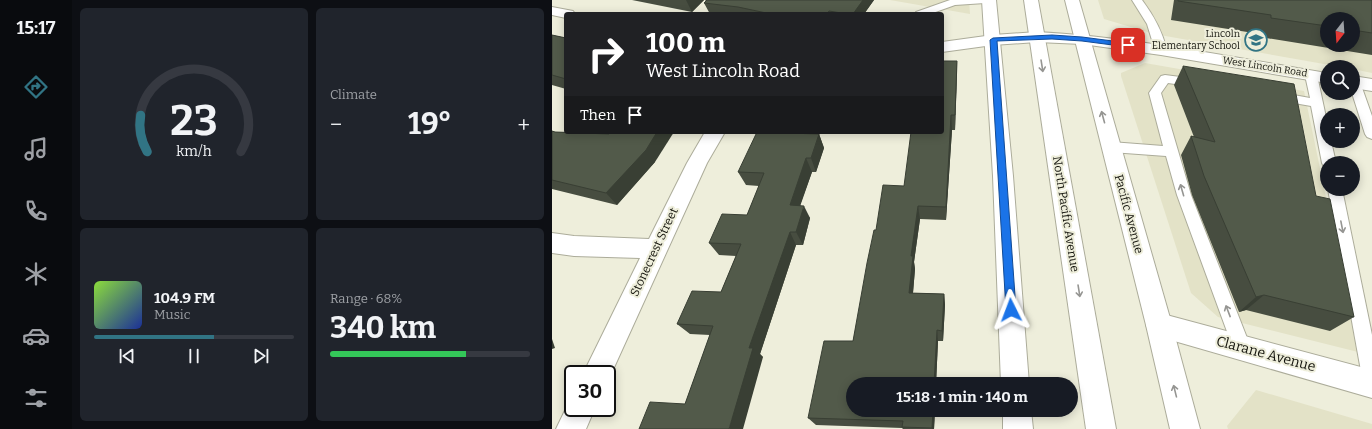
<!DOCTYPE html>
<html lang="en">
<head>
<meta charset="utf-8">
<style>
	:root { --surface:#171b24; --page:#20242c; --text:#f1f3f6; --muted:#9ea1a6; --line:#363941; --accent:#317484 }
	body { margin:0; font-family:Bitter,serif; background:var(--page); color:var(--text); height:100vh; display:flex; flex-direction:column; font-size:15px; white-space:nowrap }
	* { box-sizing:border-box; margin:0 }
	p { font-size:13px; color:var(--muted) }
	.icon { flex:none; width:22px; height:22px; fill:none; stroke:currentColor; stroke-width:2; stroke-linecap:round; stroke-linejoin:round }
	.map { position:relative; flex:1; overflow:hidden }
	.side { display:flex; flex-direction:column; gap:8px; padding:8px; background:#0d0f14; width:480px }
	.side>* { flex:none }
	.hud { position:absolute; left:12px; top:12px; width:380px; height:122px; border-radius:4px; box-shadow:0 2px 10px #0003; background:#202124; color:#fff; overflow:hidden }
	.needle { width:26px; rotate:197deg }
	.controls { position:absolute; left:768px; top:12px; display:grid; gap:8px }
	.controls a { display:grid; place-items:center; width:40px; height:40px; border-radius:50%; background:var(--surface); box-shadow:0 2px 10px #0003; font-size:20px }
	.speed { position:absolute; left:12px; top:365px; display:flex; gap:8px; font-size:20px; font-weight:700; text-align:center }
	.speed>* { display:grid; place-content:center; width:52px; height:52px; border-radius:50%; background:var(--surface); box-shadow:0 2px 10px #0003; line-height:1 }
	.speed .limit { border:2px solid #111; border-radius:6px; background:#fff; color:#111 }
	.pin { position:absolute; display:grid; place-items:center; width:34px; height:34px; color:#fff; margin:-17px; border-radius:8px; box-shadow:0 2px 6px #0006 }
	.me { position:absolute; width:44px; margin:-22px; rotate:357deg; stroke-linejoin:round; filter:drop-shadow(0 0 3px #0008) }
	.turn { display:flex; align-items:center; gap:14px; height:84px; padding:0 16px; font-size:18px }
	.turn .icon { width:52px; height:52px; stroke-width:2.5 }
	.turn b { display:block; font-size:28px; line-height:34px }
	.then { display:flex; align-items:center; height:38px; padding:0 16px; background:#0003; gap:8px; font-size:15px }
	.big { font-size:30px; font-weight:700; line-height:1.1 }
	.side .tile { flex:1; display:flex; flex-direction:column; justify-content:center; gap:6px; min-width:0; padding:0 14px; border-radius:6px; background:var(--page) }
	.side .dial { align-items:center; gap:0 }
	.dial svg { height:104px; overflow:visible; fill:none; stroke:var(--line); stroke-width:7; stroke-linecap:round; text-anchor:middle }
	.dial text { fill:var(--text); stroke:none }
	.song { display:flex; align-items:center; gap:12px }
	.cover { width:48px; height:48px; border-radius:6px; background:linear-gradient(135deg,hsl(90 70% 55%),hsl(230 70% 35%)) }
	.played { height:4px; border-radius:2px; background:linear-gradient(90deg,var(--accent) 60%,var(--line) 60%) }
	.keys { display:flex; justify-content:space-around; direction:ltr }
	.heat { display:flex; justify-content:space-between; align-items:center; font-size:22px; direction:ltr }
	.charge { height:6px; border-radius:3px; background:linear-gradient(90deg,#34c759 68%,var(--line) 0) }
	.side .tiles { flex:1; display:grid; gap:8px; grid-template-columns:repeat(2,1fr) }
	.trip { position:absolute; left:294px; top:377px; width:232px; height:40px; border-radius:20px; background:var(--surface); box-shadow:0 2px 10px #0003; font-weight:700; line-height:40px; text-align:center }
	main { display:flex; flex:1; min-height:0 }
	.tab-bar { display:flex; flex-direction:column; width:72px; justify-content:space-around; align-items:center; background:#090b0e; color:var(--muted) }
	.tab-bar .icon { width:28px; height:28px }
	.tab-bar .on { color:var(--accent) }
	.tab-bar b { font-size:18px; color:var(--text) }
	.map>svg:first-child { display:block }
	.built { fill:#e3e2c7; fill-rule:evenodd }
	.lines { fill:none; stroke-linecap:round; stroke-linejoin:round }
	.lane-casing { stroke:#acac9a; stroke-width:2 }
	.street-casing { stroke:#acac9a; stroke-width:2 }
	.secondary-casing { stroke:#acac9a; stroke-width:2 }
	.primary-casing { stroke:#acac9a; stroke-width:2 }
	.lane { fill:#fff; fill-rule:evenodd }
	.street { fill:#fff; fill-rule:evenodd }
	.secondary { fill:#fff; fill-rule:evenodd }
	.primary { fill:#fff; fill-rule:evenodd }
	.wall { fill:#474d40; fill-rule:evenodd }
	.shaded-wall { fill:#393f34 }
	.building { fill:#525a4a; stroke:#393f34 }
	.oneway { stroke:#959592 }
	.route { fill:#1a73e8; stroke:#114b97 }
	.labels { text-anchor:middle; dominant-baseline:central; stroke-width:4; stroke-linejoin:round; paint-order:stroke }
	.far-poi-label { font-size:10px; fill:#14140d; stroke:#eeeedb; text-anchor:end }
	.far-street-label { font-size:10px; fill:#14140d; stroke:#eeeedb }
	.street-label { font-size:12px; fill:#14140d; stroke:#eeeedb }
	.near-street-label { font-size:14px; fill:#14140d; stroke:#eeeedb }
</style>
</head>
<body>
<main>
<nav class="tab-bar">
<b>15:17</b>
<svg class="icon on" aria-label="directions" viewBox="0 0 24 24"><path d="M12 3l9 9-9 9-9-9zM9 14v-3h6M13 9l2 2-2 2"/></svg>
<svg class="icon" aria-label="music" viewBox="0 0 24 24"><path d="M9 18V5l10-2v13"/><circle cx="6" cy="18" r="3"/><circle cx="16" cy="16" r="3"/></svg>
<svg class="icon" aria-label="phone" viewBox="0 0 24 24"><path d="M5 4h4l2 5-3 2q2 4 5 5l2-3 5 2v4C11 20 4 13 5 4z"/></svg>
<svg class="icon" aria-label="climate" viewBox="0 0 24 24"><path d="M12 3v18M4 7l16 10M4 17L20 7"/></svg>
<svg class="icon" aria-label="car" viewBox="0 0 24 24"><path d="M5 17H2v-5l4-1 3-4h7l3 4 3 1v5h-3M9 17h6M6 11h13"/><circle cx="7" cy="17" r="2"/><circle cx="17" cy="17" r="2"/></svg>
<svg class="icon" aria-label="filters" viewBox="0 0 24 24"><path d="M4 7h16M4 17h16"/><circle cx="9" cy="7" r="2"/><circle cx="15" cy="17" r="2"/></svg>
</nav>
<section class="side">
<div class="tiles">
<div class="tile dial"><svg viewBox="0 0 100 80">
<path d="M14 69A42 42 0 1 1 86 69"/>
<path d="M14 69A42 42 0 0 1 9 41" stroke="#317484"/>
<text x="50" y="56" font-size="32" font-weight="700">23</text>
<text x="50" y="72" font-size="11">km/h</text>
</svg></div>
<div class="tile"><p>Climate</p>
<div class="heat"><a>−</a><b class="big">19°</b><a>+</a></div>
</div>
<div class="tile">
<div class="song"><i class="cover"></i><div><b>104.9 FM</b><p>Music</p></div></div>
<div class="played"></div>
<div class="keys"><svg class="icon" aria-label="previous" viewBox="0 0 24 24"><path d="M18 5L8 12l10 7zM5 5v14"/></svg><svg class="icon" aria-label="pause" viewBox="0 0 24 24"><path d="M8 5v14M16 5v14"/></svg><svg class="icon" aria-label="next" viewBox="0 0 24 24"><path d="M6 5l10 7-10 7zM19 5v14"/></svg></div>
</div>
<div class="tile"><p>Range · 68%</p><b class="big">340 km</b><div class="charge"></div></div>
</div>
</section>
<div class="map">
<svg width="820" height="429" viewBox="0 0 820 429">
	<rect width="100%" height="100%" fill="#eeeedb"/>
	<g class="built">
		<path d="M338,0H417L418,14Z"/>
		<path d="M546,0H820V73L801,69V67H789L602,34L552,19ZM775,19H801V45H775Z"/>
		<path d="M593,63L752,91L806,352L666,317L639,293L569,76V73Z"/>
		<path d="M704,390L820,424V429H676L675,426Z"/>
	</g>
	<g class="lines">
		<g class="lane-casing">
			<g id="lane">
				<path d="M398,0H438L433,3L403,5L378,14H363L364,12Z"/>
				<path d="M580,0H590C602,16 610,31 615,50L613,52L609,53L603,50L595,24Z"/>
				<path d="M759,71L763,72L765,75L775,122V141H779L784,163H775V167H772L770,163L759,106L725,100L721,99L719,96L721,93L725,92L758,98L753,75L755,72Z"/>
				<path d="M613,75L644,79L648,80L650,83L648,86L644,87L616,83L609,93L639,195L699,348L696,354L690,357L684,354L681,348L625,195L614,156L559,152L554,150L552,147L554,144L559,142L611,146L597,93L609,76Z"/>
				<path d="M801,78L806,79L808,82L820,116V139L815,137L813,134L800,93H801Z"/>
				<path d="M776,189H790L820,335V391L813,389L811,382Z"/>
			</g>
		</g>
		<g class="street-casing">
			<g id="street">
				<path d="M430,0H444L461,176L477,384H449L441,176Z"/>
				<path d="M153,132H173L155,163L55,383V374H31L88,258L22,256L0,253V233L22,236L97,239L135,163Z"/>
				<path d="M607,313L820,370V398L598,334L594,325L598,316Z"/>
				<path d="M21,397V408H43L34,429H4L19,398Z"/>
				<path d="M451,410H479L481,429H451Z"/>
			</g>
		</g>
		<g class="secondary-casing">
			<g id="secondary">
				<path d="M0,7L21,11L23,14H14V18L0,15Z"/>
				<path d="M485,32C582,37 679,57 775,73V83L609,55L530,44L485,42L441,45L390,52V42L441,35Z"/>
				<path d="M801,76L820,79V91L801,88Z"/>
			</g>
		</g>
		<g class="primary-casing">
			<g id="primary">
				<path d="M472,0H486L564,429H534Z"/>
				<path d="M513,0H527L620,325L648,429H618L594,325Z"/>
			</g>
		</g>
		<use href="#lane" class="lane"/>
		<use href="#street" class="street"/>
		<use href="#secondary" class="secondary"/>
		<use href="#primary" class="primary"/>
	</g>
	<g class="wall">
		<path d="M80,0H152L140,12Z"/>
		<path d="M153,0H322L312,14H158L152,3L154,1Z"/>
		<path d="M622,0H820V55L708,37V34L619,20ZM775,19H801V45H775Z"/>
		<path d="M0,35L14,38V89L0,85Z"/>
		<path d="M405,61L403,130H400L394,220L368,219L362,262L363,269L361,293L392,294L393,305L391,341H386L384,384H301V410H383L382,429H351L350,428L264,425L256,418L301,341L324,230L352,186Z"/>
		<path d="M631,66L764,196L802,317L778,331L694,310L687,312L640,195L629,155L639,136L642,137L622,85Z"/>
		<path d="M0,131L3,132L57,134L103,162L65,205L0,189Z"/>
		<path d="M267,134L272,148L264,172H260L248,205L258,218L251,245H244L208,354L211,357L133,404L158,335L138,334L125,324L169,292L184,256L167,255L157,243L195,215L207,186L194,185L186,172Z"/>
	</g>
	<g class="shaded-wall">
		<path d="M134,0H152L140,12Z"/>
		<path d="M311,0H322L312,14H301Z"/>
		<path d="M405,61V76L403,130V115Z"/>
		<path d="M399,115L400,130L394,220V207Z"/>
		<path d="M105,132H122L103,162L65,205L54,193Z"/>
		<path d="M267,134L272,148L264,172L259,158Z"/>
		<path d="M254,158L260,172L244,218L238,205Z"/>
		<path d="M252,206L258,218L251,245L244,232Z"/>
		<path d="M366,206L368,219L362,262L363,269L360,304L357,293L359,256Z"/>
		<path d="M238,232L244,245L208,354L211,357L191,429H177L197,348Z"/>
		<path d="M392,294L393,305L391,341L390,331Z"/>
		<path d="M712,295L694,310L687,312L704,297Z"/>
		<path d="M385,330L386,341L384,384H382Z"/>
		<path d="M0,339L3,348L0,349Z"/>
		<path d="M381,410H383L382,429H380V428Z"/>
	</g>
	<g class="building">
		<path d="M155,0H311L301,14H295L277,11L275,14H219L186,7L152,3Z"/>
		<path d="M626,0H820V33L801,30V19H775V26L719,18V15L626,1Z"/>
		<path d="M0,35L14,38V79L0,75Z"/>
		<path d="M390,61H405L403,115H399L394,207L366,206L359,256H361L357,293L392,294L390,331L385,330L382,384H301V410H381L380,428L350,427L351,421L256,418L272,341H301L315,263L322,230H324L331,185L352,186L359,132H390Z"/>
		<path d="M631,66L742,84L764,196L778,199L802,317L712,295L704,297L652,176L639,136L663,142Z"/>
		<path d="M0,131L3,132L57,134L59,132H105L94,150L54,193L0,180Z"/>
		<path d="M205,132L267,134L259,158H254L238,205L252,206L244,232H238L197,348H201L177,429H87L98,402L133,404L161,326L125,324L140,291L169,292L189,244L157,243L170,214L195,215L212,173L186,172Z"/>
	</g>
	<defs><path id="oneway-shaft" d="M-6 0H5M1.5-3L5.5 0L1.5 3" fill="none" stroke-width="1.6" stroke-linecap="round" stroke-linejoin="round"/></defs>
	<g class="oneway">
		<use href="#oneway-shaft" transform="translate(490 66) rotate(81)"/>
		<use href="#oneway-shaft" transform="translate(551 117) rotate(-105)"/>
		<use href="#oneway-shaft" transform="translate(630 190) rotate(-106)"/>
		<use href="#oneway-shaft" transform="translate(790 227) rotate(79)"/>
		<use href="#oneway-shaft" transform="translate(527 291) rotate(81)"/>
		<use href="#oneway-shaft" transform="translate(676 311) rotate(-111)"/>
		<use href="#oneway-shaft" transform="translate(623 391) rotate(-104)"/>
	</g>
	<path class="route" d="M500,35L530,37L576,43L579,45L576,47L530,41L500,39L445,41L464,310L463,313L459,314L455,313L454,310L438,40L441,38Z"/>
	<defs>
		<g id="school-ring" transform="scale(1.15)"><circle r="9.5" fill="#eeeedb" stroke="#317484" stroke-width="1.5"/><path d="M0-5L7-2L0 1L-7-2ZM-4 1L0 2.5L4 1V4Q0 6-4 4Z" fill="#317484"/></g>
	</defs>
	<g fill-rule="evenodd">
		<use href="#school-ring" x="704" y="40"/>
	</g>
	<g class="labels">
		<g class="far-poi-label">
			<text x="688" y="34">Lincoln<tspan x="688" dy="12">Elementary School</tspan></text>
		</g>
		<g class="far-street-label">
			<text transform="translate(713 67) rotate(9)">West Lincoln Road</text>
		</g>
		<g class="street-label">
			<text transform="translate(514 214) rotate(81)">North Pacific Avenue</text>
			<text transform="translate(577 214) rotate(75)">Pacific Avenue</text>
			<text transform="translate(102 252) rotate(-65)">Stonecrest Street</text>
		</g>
		<g class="near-street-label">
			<text transform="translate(714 354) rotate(15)">Clarane Avenue</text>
		</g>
	</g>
</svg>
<div class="controls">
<a><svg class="needle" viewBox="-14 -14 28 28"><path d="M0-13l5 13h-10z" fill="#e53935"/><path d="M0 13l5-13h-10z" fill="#9ea1a6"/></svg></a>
<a><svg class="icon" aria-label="search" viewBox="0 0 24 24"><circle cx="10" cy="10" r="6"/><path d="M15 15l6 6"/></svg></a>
<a>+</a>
<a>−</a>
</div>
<div class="speed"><div class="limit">30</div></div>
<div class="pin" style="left:576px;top:45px;background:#d93025"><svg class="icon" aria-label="arrive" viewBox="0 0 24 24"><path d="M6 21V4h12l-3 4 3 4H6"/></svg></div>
<svg class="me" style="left:459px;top:310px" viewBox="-20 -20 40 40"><path d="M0-17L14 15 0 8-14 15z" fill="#1a73e8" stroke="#fff" stroke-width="4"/></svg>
<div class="trip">15:18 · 1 min · 140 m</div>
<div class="hud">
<div class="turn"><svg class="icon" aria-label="right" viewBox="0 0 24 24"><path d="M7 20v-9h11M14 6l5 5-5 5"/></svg><div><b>100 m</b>West Lincoln Road</div></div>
<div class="then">Then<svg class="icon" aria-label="arrive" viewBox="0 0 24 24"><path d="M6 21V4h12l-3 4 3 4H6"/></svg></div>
</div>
</div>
</main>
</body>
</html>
